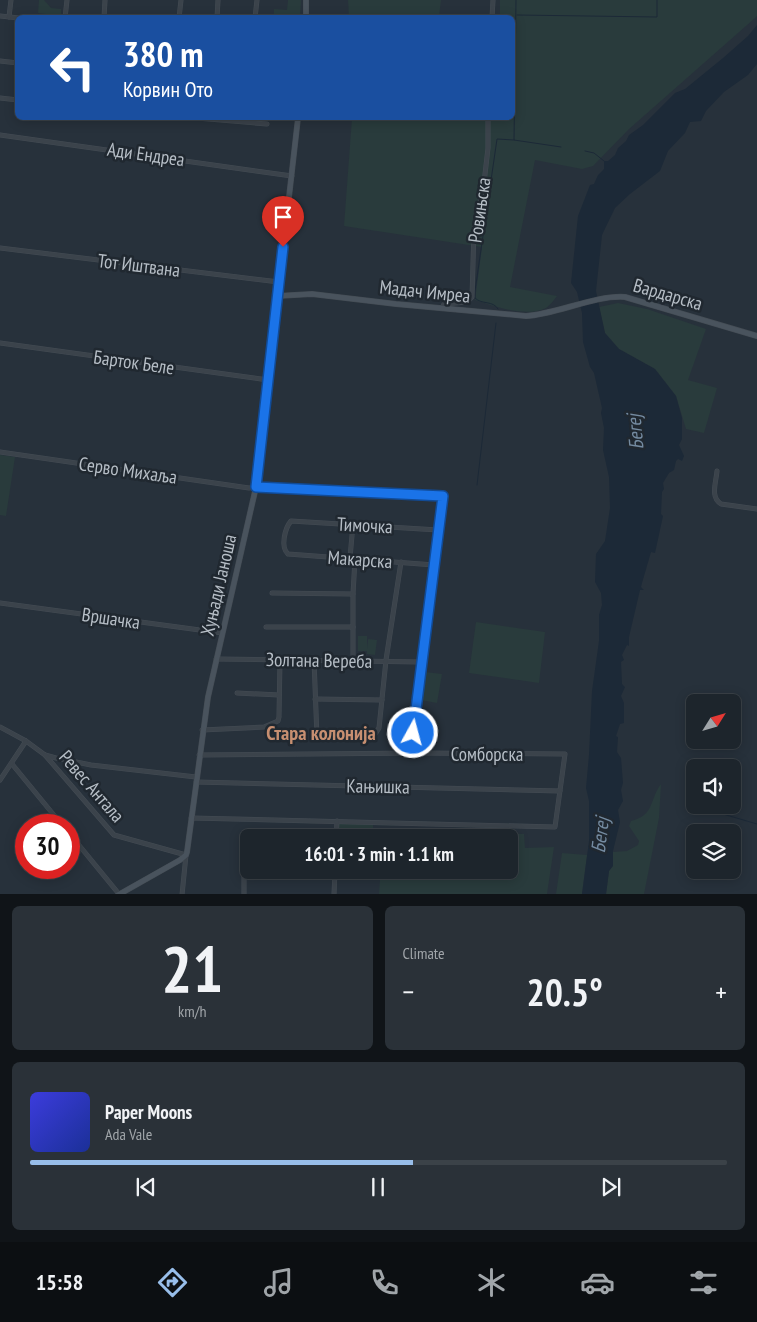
<!DOCTYPE html>
<html lang="en">
<head>
<meta charset="utf-8">
<style>
	:root { --surface:#1d252c; --page:#2a3138; --text:#f1f3f6; --muted:#a0a5a9; --line:#3b4248; --accent:#98beea }
	body { margin:0; font-family:"PT Sans Narrow",sans-serif; background:var(--page); color:var(--text); height:100vh; display:flex; flex-direction:column; font-size:19px; white-space:nowrap }
	* { box-sizing:border-box; margin:0 }
	p { font-size:16px; color:var(--muted) }
	.icon { flex:none; width:28px; height:28px; fill:none; stroke:currentColor; stroke-width:2; stroke-linecap:round; stroke-linejoin:round }
	.map { position:relative; height:894px; overflow:hidden }
	.drawer { display:flex; flex-direction:column; gap:12px; padding:12px; background:#101418; flex:1 }
	.drawer>* { flex:none }
	.guide { position:absolute; left:15px; top:15px; width:500px; height:105px; border-radius:8px; box-shadow:0 2px 12px #0003,0 0 0 1px var(--line); background:#1a4fa0; color:#fff; overflow:hidden }
	.needle { width:32px; rotate:53deg }
	.tools { position:absolute; left:686px; top:694px; display:grid; gap:10px }
	.tools a { display:grid; place-items:center; width:55px; height:55px; border-radius:8px; background:var(--surface); box-shadow:0 2px 12px #0003,0 0 0 1px var(--line); font-size:25px }
	.speed { position:absolute; left:15px; top:814px; display:flex; gap:10px; font-size:25px; font-weight:700; text-align:center }
	.speed>* { display:grid; place-content:center; width:65px; height:65px; border-radius:50%; background:var(--surface); box-shadow:0 2px 12px #0003,0 0 0 1px var(--line); line-height:1 }
	.speed .limit { border:8px solid #d22; background:#fff; color:#111 }
	.pin { position:absolute; display:grid; place-items:center; width:42px; height:42px; color:#fff; margin:-51px -21px; border-radius:50% 50% 50% 0; rotate:-45deg; box-shadow:0 0 5px #0007 }
	.pin .icon { rotate:45deg }
	.me { position:absolute; width:55px; margin:-28px; rotate:7deg; stroke-linejoin:round; filter:drop-shadow(0 0 4px #0008) }
	.turn { display:flex; align-items:center; gap:18px; height:105px; padding:0 25px; font-size:22px }
	.turn .icon { width:65px; height:65px; stroke-width:2.5 }
	.turn b { display:block; font-size:35px; line-height:42px }
	.big { font-size:38px; font-weight:800; line-height:1.1 }
	.drawer .widget { flex:1; display:flex; flex-direction:column; justify-content:center; gap:8px; min-width:0; padding:0 18px; border-radius:8px; background:var(--page) }
	.drawer .dial { align-items:center; gap:0 }
	.dial b { font-size:65px; line-height:1 }
	.song { display:flex; align-items:center; gap:15px }
	.cover { width:60px; height:60px; border-radius:8px; background:linear-gradient(135deg,hsl(240 70% 55%),hsl(230 70% 35%)) }
	.played { height:5px; border-radius:2px; background:linear-gradient(90deg,var(--accent) 55%,var(--line) 55%) }
	.keys { display:flex; justify-content:space-around; direction:ltr }
	.heat { display:flex; justify-content:space-between; align-items:center; font-size:28px; direction:ltr }
	.drawer .tiles { flex:1; display:grid; gap:12px; grid-template-columns:1fr 1fr }
	.widget:last-child { grid-column:span 2 }
	.trip { position:absolute; left:240px; top:829px; width:278px; height:50px; border-radius:8px; background:var(--surface); box-shadow:0 2px 12px #0003,0 0 0 1px var(--line); font-weight:800; line-height:50px; text-align:center }
	.tab-bar { display:flex; height:80px; justify-content:space-around; align-items:center; background:#0c0f12; color:var(--muted) }
	.tab-bar .icon { width:35px; height:35px }
	.tab-bar .active { color:var(--accent) }
	.tab-bar b { font-size:22px; color:var(--text) }
	.map>svg:first-child { display:block }
	.green { fill:#293b3c }
	.water { fill:#1c2937 }
	.lines { fill:none; stroke-linecap:round; stroke-linejoin:round }
	.stream { stroke:#1c2937; stroke-width:1 }
	.street-casing { stroke:#444c54; stroke-width:5 }
	.secondary-casing { stroke:#444c54; stroke-width:6 }
	.street { stroke:#3b434b; stroke-width:4 }
	.secondary { stroke:#49535d; stroke-width:5 }
	.route-casing { stroke:#114b97; stroke-width:12 }
	.route { stroke:#1a73e8; stroke-width:9 }
	.labels { text-anchor:middle; dominant-baseline:central; stroke-width:5; stroke-linejoin:round; paint-order:stroke }
	.street-label { font-size:19px; fill:#b6bec6; stroke:#202830 }
	.water-label { font-size:20px; font-style:italic; fill:#748ba1; stroke:#202830 }
	.neighbourhood-label { font-size:20px; font-weight:bold; fill:#c78f71; stroke:#202830 }
</style>
</head>
<body>
<div class="map">
<svg width="757" height="895" viewBox="0 0 757 895">
	<rect width="100%" height="100%" fill="#27313b"/>
	<g class="green">
		<path d="M39,0H44L51,8L61,9V16L38,13Z"/>
		<path d="M288,0H301L300,17L274,14V9L287,10Z"/>
		<path d="M348,0H441L439,17H349Z"/>
		<path d="M500,0H757V16L755,18L629,129L593,166L582,169L535,160L510,287L557,296C554,300 550,305 546,308C526,318 494,306 475,300L482,247L344,226L352,118H512V18L500,17Z"/>
		<path d="M618,303L647,309L706,329L688,380L717,388L704,433L686,429L676,396L655,369L619,349L605,333L599,307Z"/>
		<path d="M0,455L15,457L6,516L0,515Z"/>
		<path d="M476,622L545,632L539,683L469,673Z"/>
		<path d="M358,636H367V649L368,639L377,640L375,655L367,654V651H358Z"/>
		<path d="M425,672L442,674L437,703L421,700Z"/>
		<path d="M661,784L659,818L644,894L606,895L609,871L613,865V852L627,851L638,845L639,841L629,826L631,821C655,815 649,800 661,784Z"/>
		<path d="M337,823L373,824V837L337,838Z"/>
		<path d="M412,832L524,834L525,848L554,847L547,894H379L380,879L410,880V870H509V838L411,837Z"/>
		<path d="M562,853L587,855L582,894H556Z"/>
	</g>
	<path class="water" d="M757,25V64L748,75L724,92L706,111L701,121L690,122L685,133L668,151L660,171L630,194L615,208L602,235L596,291L605,333L619,349L655,369L676,396L682,418V439L679,445L684,456L682,461L678,459L676,461L674,470L669,473L663,483L664,489L662,492L661,514L663,516L655,553L651,552L642,583L641,587L644,590H640L629,637V646L627,645L622,655L624,660L621,662L622,684L625,687L621,696L624,703V723L620,724L616,736L618,737L617,752L621,758L623,783L621,790L623,801L618,810L620,822L613,851V866L609,871L606,894H582L589,841V801L586,788L589,755L592,691L599,641V615L602,605L601,593L595,582L596,554L605,541L610,508L609,477L603,450L604,428L601,413L602,408L594,373L590,367L583,342L582,313L577,292L571,283L578,216L590,185L594,184L598,175L604,169V161H608L615,155L618,148L626,141L629,135L643,125L675,93L685,89L723,58L748,36Z"/>
	<g class="lines">
		<g class="stream">
			<path d="M516,0L514,140L561,147"/>
			<path d="M517,15L657,17V0"/>
			<path d="M585,151L594,153L604,161"/>
			<path d="M498,309C493,300 482,305 475,298V291L497,139L514,140"/>
			<path d="M477,485L496,323"/>
			<path d="M699,807L757,824"/>
		</g>
		<g class="street-casing">
			<g id="street">
				<path d="M0,16L19,18"/>
				<path d="M9,17L11,0"/>
				<path d="M65,18L67,0"/>
				<path d="M104,18L105,0"/>
				<path d="M179,18L181,0"/>
				<path d="M217,18L218,0"/>
				<path d="M255,18L257,0"/>
				<path d="M492,18L493,0"/>
				<path d="M0,61L18,63"/>
				<path d="M0,98L18,100"/>
				<path d="M197,118L267,124"/>
				<path d="M0,135L292,176"/>
				<path d="M0,248L279,282"/>
				<path d="M442,308L444,304L467,302L472,297L474,230L484,183L488,148V118"/>
				<path d="M0,343L268,380"/>
				<path d="M0,452L249,488L260,487L443,496L413,733L418,753"/>
				<path d="M717,471C716,483 710,497 721,504L757,509"/>
				<path d="M350,558L353,524"/>
				<path d="M434,565L288,554C280,547 285,528 291,521L438,530"/>
				<path d="M272,593L353,594"/>
				<path d="M0,603L222,633"/>
				<path d="M266,627H353"/>
				<path d="M216,659L421,662"/>
				<path d="M314,660L317,737L375,734L379,728L386,660L401,562"/>
				<path d="M353,660V594L355,559"/>
				<path d="M237,693L279,695"/>
				<path d="M315,699L382,700"/>
				<path d="M0,727L26,741L45,755L56,758L91,765L196,777"/>
				<path d="M202,730L264,727L278,721L279,717L280,659"/>
				<path d="M45,755L114,835L186,855L182,895"/>
				<path d="M12,764L62,825"/>
				<path d="M0,780L26,741"/>
				<path d="M196,782L560,791"/>
				<path d="M191,818L555,827L565,754L418,753L199,755"/>
				<path d="M69,833L119,894"/>
				<path d="M336,838L337,821"/>
				<path d="M304,870L335,871"/>
				<path d="M244,895V872L249,868"/>
				<path d="M334,895L335,870"/>
			</g>
		</g>
		<g class="secondary-casing">
			<g id="secondary">
				<path d="M306,0V18"/>
				<path d="M277,296L312,294L396,304L526,316C558,314 594,295 625,297L757,336"/>
				<path d="M118,895L180,860L186,855L187,852L208,697L256,487L298,118"/>
			</g>
		</g>
		<use href="#street" class="street"/>
		<use href="#secondary" class="secondary"/>
	</g>
	<g class="lines">
		<g class="route-casing">
			<path id="route" d="M283,247L256,487L443,496L413,733"/>
		</g>
		<use href="#route" class="route"/>
	</g>
	<g class="labels">
		<g class="street-label">
			<text transform="translate(146 154) rotate(8)">Ади Ендреа</text>
			<text transform="translate(479 210) rotate(-82)">Ровињска</text>
			<text transform="translate(139 265) rotate(7)">Тот Иштвана</text>
			<text transform="translate(425 291) rotate(6)">Мадач Имреа</text>
			<text transform="translate(668 294) rotate(16)">Вардарска</text>
			<text transform="translate(134 362) rotate(8)">Барток Беле</text>
			<text transform="translate(128 470) rotate(8)">Серво Михаља</text>
			<text transform="translate(365 525) rotate(3)">Тимочка</text>
			<text transform="translate(360 559) rotate(4)">Макарска</text>
			<text transform="translate(218 585) rotate(-77)">Хуњади Јаноша</text>
			<text transform="translate(111 618) rotate(8)">Вршачка</text>
			<text transform="translate(319 660) rotate(1)">Золтана Вереба</text>
			<text x="487" y="754">Сомборска</text>
			<text transform="translate(92 786) rotate(49)">Ревес Антала</text>
			<text transform="translate(378 786) rotate(1)">Кањишка</text>
		</g>
		<g class="water-label">
			<text transform="translate(635 432) rotate(-95)">Бегеј</text>
			<text transform="translate(600 835) rotate(-83)">Бегеј</text>
		</g>
		<g class="neighbourhood-label">
			<text x="321" y="733">Стара колонија</text>
		</g>
	</g>
</svg>
<div class="tools">
<a><svg class="needle" viewBox="-14 -14 28 28"><path d="M0-13l5 13h-10z" fill="#e53935"/><path d="M0 13l5-13h-10z" fill="#a0a5a9"/></svg></a>
<a><svg class="icon" aria-label="sound" viewBox="0 0 24 24"><path d="M4 9h4l5-4v14l-5-4H4zM17 9q2 3 0 6"/></svg></a>
<a><svg class="icon" aria-label="layers" viewBox="0 0 24 24"><path d="M12 4l9 5-9 5-9-5zM3 14l9 5 9-5"/></svg></a>
</div>
<div class="speed"><div class="limit">30</div></div>
<div class="pin" style="left:283px;top:247px;background:#d93025"><svg class="icon" aria-label="arrive" viewBox="0 0 24 24"><path d="M6 21V4h12l-3 4 3 4H6"/></svg></div>
<svg class="me" style="left:413px;top:733px" viewBox="-20 -20 40 40"><circle r="17" fill="#1a73e8" stroke="#fff" stroke-width="3"/><path d="M0-11L8 9 0 5-8 9z" fill="#fff"/></svg>
<div class="trip">16:01 · 3 min · 1.1 km</div>
<div class="guide">
<div class="turn"><svg class="icon" aria-label="left" viewBox="0 0 24 24"><path d="M17 20v-9H6M10 6l-5 5 5 5"/></svg><div><b>380 m</b>Корвин Ото</div></div>
</div>
</div>
<section class="drawer">
<div class="tiles">
<div class="widget dial"><b>21</b><p>km/h</p></div>
<div class="widget"><p>Climate</p>
<div class="heat"><a>−</a><b class="big">20.5°</b><a>+</a></div>
</div>
<div class="widget">
<div class="song"><i class="cover"></i><div><b>Paper Moons</b><p>Ada Vale</p></div></div>
<div class="played"></div>
<div class="keys"><svg class="icon" aria-label="previous" viewBox="0 0 24 24"><path d="M18 5L8 12l10 7zM5 5v14"/></svg><svg class="icon" aria-label="pause" viewBox="0 0 24 24"><path d="M8 5v14M16 5v14"/></svg><svg class="icon" aria-label="next" viewBox="0 0 24 24"><path d="M6 5l10 7-10 7zM19 5v14"/></svg></div>
</div>
</div>
</section>
<nav class="tab-bar">
<b>15:58</b>
<svg class="icon active" aria-label="directions" viewBox="0 0 24 24"><path d="M12 3l9 9-9 9-9-9zM9 14v-3h6M13 9l2 2-2 2"/></svg>
<svg class="icon" aria-label="music" viewBox="0 0 24 24"><path d="M9 18V5l10-2v13"/><circle cx="6" cy="18" r="3"/><circle cx="16" cy="16" r="3"/></svg>
<svg class="icon" aria-label="phone" viewBox="0 0 24 24"><path d="M5 4h4l2 5-3 2q2 4 5 5l2-3 5 2v4C11 20 4 13 5 4z"/></svg>
<svg class="icon" aria-label="climate" viewBox="0 0 24 24"><path d="M12 3v18M4 7l16 10M4 17L20 7"/></svg>
<svg class="icon" aria-label="car" viewBox="0 0 24 24"><path d="M5 17H2v-5l4-1 3-4h7l3 4 3 1v5h-3M9 17h6M6 11h13"/><circle cx="7" cy="17" r="2"/><circle cx="17" cy="17" r="2"/></svg>
<svg class="icon" aria-label="filters" viewBox="0 0 24 24"><path d="M4 7h16M4 17h16"/><circle cx="9" cy="7" r="2"/><circle cx="15" cy="17" r="2"/></svg>
</nav>
</body>
</html>
